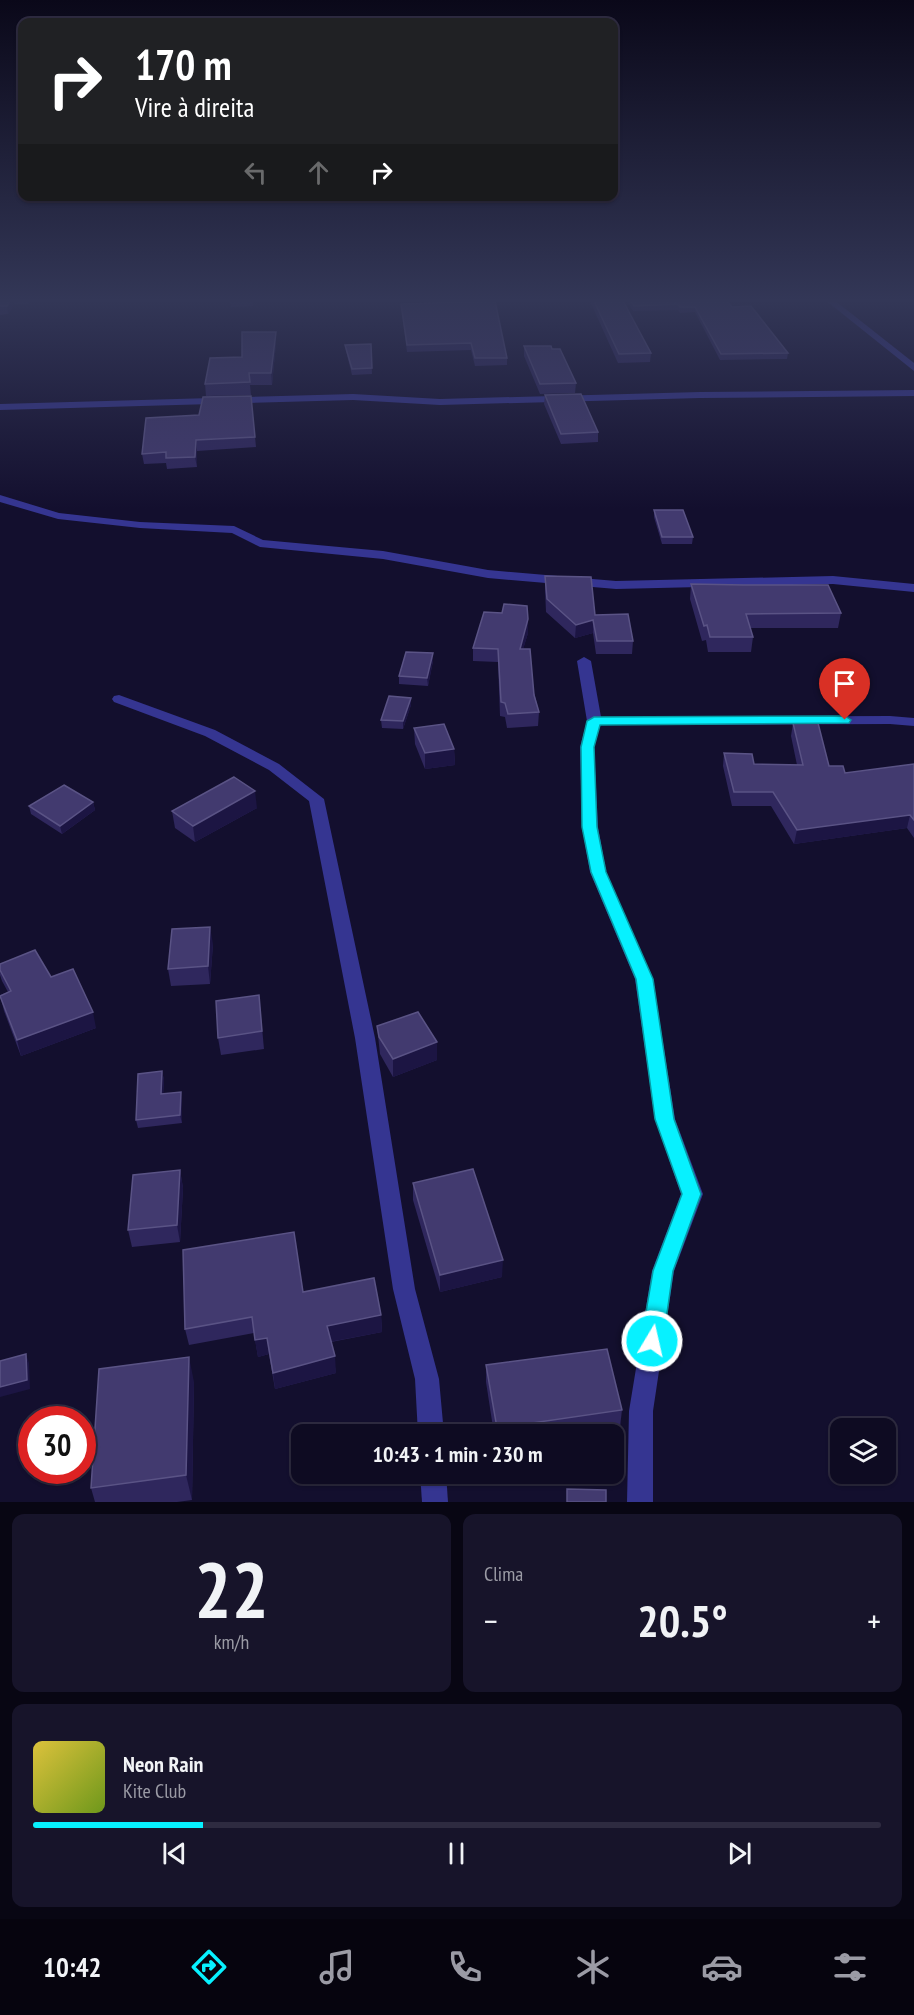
<!DOCTYPE html>
<html lang="pt">
<head>
<meta charset="utf-8">
<style>
	:root { --surface:#0e0b22; --page:#17142a; --text:#f1f3f6; --muted:#9b9ba5; --line:#2e2b40; --accent:#07f1ff }
	body { margin:0; font-family:"PT Sans Narrow",sans-serif; background:var(--page); color:var(--text); height:100vh; display:flex; flex-direction:column; font-size:22px; white-space:nowrap }
	* { box-sizing:border-box; margin:0 }
	p { font-size:20px; color:var(--muted) }
	.icon { flex:none; width:33px; height:33px; fill:none; stroke:currentColor; stroke-width:2; stroke-linecap:round; stroke-linejoin:round }
	.map { position:relative; height:1502px; overflow:hidden }
	.drawer { display:flex; flex-direction:column; gap:12px; padding:12px; background:#080613; flex:1 }
	.drawer>* { flex:none }
	.banner { position:absolute; left:18px; top:18px; width:600px; height:183px; border-radius:12px; box-shadow:0 2px 4px #0004,0 0 0 2px var(--line); background:#202124; color:#fff; overflow:hidden }
	.tools { position:absolute; left:830px; top:1418px; display:grid; gap:12px }
	.tools a { display:grid; place-items:center; width:66px; height:66px; border-radius:12px; background:var(--surface); box-shadow:0 2px 4px #0004,0 0 0 2px var(--line); font-size:30px }
	.speed { position:absolute; left:18px; top:1406px; display:flex; gap:12px; font-size:30px; font-weight:700; text-align:center }
	.speed>* { display:grid; place-content:center; width:78px; height:78px; border-radius:50%; background:var(--surface); box-shadow:0 2px 4px #0004,0 0 0 2px var(--line); line-height:1 }
	.speed .limit { border:9px solid #d22; background:#fff; color:#111 }
	.pin { position:absolute; display:grid; place-items:center; width:51px; height:51px; color:#fff; margin:-62px -26px; border-radius:50% 50% 50% 0; rotate:-45deg; box-shadow:0 0 6px #0007 }
	.pin .icon { rotate:45deg }
	.me { position:absolute; width:66px; margin:-33px; rotate:9deg; stroke-linejoin:round; filter:drop-shadow(0 0 4px #0008) }
	.turn { display:flex; align-items:center; gap:21px; height:126px; padding:0 18px; font-size:27px }
	.turn .icon { width:78px; height:78px; stroke-width:2.5 }
	.turn b { display:block; font-size:42px; line-height:51px }
	.lanes { display:flex; align-items:center; height:57px; padding:0 18px; background:#0003; justify-content:center; gap:30px; direction:ltr }
	.lanes .off { opacity:.35 }
	.big { font-size:45px; font-weight:700; line-height:1.1 }
	.drawer .card { flex:1; display:flex; flex-direction:column; justify-content:center; gap:9px; min-width:0; padding:0 21px; border-radius:12px; background:var(--page) }
	.drawer .dial { align-items:center; gap:0 }
	.dial b { font-size:78px; line-height:1 }
	.song { display:flex; align-items:center; gap:18px }
	.cover { width:72px; height:72px; border-radius:9px; background:linear-gradient(135deg,hsl(50 70% 55%),hsl(80 70% 35%)) }
	.played { height:6px; border-radius:3px; background:linear-gradient(90deg,var(--accent) 20%,var(--line) 20%) }
	.keys { display:flex; justify-content:space-around; direction:ltr }
	.heat { display:flex; justify-content:space-between; align-items:center; font-size:33px; direction:ltr }
	.drawer .tiles { flex:1; display:grid; gap:12px; grid-template-columns:1fr 1fr }
	.card:last-child { grid-column:span 2 }
	.trip { position:absolute; left:291px; top:1424px; width:333px; height:60px; border-radius:12px; background:var(--surface); box-shadow:0 2px 4px #0004,0 0 0 2px var(--line); font-weight:700; line-height:60px; text-align:center }
	.tab-bar { display:flex; height:96px; justify-content:space-around; align-items:center; background:#06040e; color:var(--muted) }
	.tab-bar .icon { width:42px; height:42px }
	.tab-bar .selected { color:var(--accent) }
	.tab-bar b { font-size:27px; color:var(--text) }
	.map>svg:first-child { display:block }
	.lines { fill:none; stroke-linecap:round; stroke-linejoin:round }
	.minor { fill:#353591; fill-rule:evenodd }
	.wall { fill:#2f275d }
	.shaded-wall { fill:#1c1543 }
	.building { fill:#423a6f; stroke:#5a5385; stroke-width:1.5 }
	.route { fill:#07f1ff; stroke:#059da6; stroke-width:1.5 }
</style>
</head>
<body>
<div class="map">
<svg width="914" height="1502" viewBox="0 0 914 1502">
	<rect width="100%" height="100%" fill="#130f2e"/>
	<g class="lines">
		<g class="minor">
			<path d="M824,299H833L914,363V371Z"/>
			<path d="M914,390V396L700,398L440,405L353,400L0,410V404L353,394L440,399L700,392Z"/>
			<path d="M0,495L59,513L140,522L234,526L263,540L383,551L488,570L616,581L833,576L914,584V592L833,584L616,589L488,578L383,559L260,547L232,533L140,528L58,519L0,502Z"/>
			<path d="M584,657L591,661L601,717L890,716L914,718V726L890,724L600,725L594,747L598,827L606,872L653,979L675,1119L703,1194L674,1271L653,1411V1502H627L629,1411L652,1271L681,1194L655,1119L635,979L590,872L582,827L580,747L587,721L577,661Z"/>
			<path d="M119,695L215,730L279,764L324,799L375,1038L415,1289L439,1379L444,1434H418L415,1379L393,1289L355,1038L309,801L269,770L205,736L114,702L112,699L114,696Z"/>
			<path d="M420,1473H446L448,1502H422Z"/>
		</g>
	</g>
	<g class="wall">
		<path d="M0,299H31L28,304H15L8,314L0,315Z"/>
		<path d="M254,299L253,306L231,307L230,301Z"/>
		<path d="M589,299H622L651,353L650,362L618,363Z"/>
		<path d="M626,299H726L732,307L788,353L787,359L720,360L695,312L680,313L678,310L633,311Z"/>
		<path d="M401,304L507,358V365L475,366L471,350L407,352Z"/>
		<path d="M276,343L272,385H250L251,395L206,396L205,384L242,357Z"/>
		<path d="M371,344L372,374L352,375L346,351L345,345Z"/>
		<path d="M524,346L552,349L576,383L575,393L540,394L524,356Z"/>
		<path d="M545,395L598,432V442L561,444L544,404Z"/>
		<path d="M251,396L256,447L197,451V467L167,469L166,463L144,464L142,454L199,415Z"/>
		<path d="M654,510L693,537L692,544H662L654,517Z"/>
		<path d="M545,576L595,615L633,641L632,654H596L593,633L575,638L546,612L545,589Z"/>
		<path d="M691,584L841,613L838,628H750L753,637L751,652H708L706,640L702,641L690,599Z"/>
		<path d="M528,633L523,649L539,712L538,726L507,728L505,717L500,716L498,662L473,661V648Z"/>
		<path d="M433,653V661L428,686L399,684V676Z"/>
		<path d="M411,698V705L403,729L382,728L381,720Z"/>
		<path d="M793,723L829,766L845,773L914,764V838L907,828L794,844L771,806H732L723,766L724,753L754,764L797,765L791,736Z"/>
		<path d="M414,728L454,749L455,765L425,769L415,744Z"/>
		<path d="M93,802L95,810L62,834L31,814L29,806Z"/>
		<path d="M257,808L195,842L175,828L172,811Z"/>
		<path d="M213,944L210,984L171,986L168,969Z"/>
		<path d="M0,964L51,977L96,1028L21,1056L4,1011L0,995L8,992L2,981L0,975Z"/>
		<path d="M259,995L264,1049L221,1055L218,1038Z"/>
		<path d="M377,1026L437,1060L393,1077L380,1054Z"/>
		<path d="M162,1071L164,1080L163,1094L182,1101V1123L138,1128L136,1120Z"/>
		<path d="M180,1170L183,1188L180,1242L132,1247L128,1230Z"/>
		<path d="M413,1183L502,1277L440,1292L413,1200Z"/>
		<path d="M303,1292L381,1315L382,1332L331,1342L336,1373L275,1389L269,1354L258,1357L254,1333L189,1345L185,1329Z"/>
		<path d="M486,1365L622,1410L620,1427L573,1434H494L486,1382Z"/>
		<path d="M194,1382L192,1500L177,1502H95L91,1488Z"/>
	</g>
	<g class="shaded-wall">
		<path d="M11,299H14L15,304L8,314L7,306Z"/>
		<path d="M276,332V343L272,385L271,373Z"/>
		<path d="M196,440L197,451V467L195,457Z"/>
		<path d="M528,619V633L519,663L520,649Z"/>
		<path d="M593,620V633L575,638L576,625Z"/>
		<path d="M433,653V661L428,686L427,678Z"/>
		<path d="M411,698V705L403,729V721Z"/>
		<path d="M454,749L455,765L425,769V753Z"/>
		<path d="M255,791L257,808L195,842L193,826Z"/>
		<path d="M93,802L95,810L62,834L60,826Z"/>
		<path d="M910,815L907,828L794,844L797,830Z"/>
		<path d="M210,927L213,944L210,984L208,966Z"/>
		<path d="M93,1012L96,1028L21,1056L17,1040Z"/>
		<path d="M437,1042V1060L393,1077V1059Z"/>
		<path d="M162,1071L164,1080L163,1103L161,1094Z"/>
		<path d="M181,1092L182,1101V1123L180,1115Z"/>
		<path d="M180,1170L183,1188L180,1242L177,1225Z"/>
		<path d="M503,1260L502,1277L440,1292V1275Z"/>
		<path d="M381,1315L382,1332L329,1342L327,1326Z"/>
		<path d="M267,1338L269,1354L258,1357L255,1340Z"/>
		<path d="M26,1354L29,1363L30,1389L0,1397V1387Z"/>
		<path d="M335,1356L336,1373L275,1389L273,1373Z"/>
		<path d="M189,1357L194,1382L192,1500L186,1475Z"/>
	</g>
	<g class="building">
		<path d="M0,299H11L7,306H0Z"/>
		<path d="M231,299H253V300L230,301Z"/>
		<path d="M593,299H622L651,353L619,354Z"/>
		<path d="M630,299H726L732,307L751,306L788,353L721,354L695,307H680L678,304L634,306Z"/>
		<path d="M495,301L507,358H475L471,343L407,345L401,304Z"/>
		<path d="M242,332H276L271,373H249L250,382L205,384L210,358L242,357Z"/>
		<path d="M371,344L372,368L352,369L345,345Z"/>
		<path d="M524,346H551L552,349H560L576,383L540,384Z"/>
		<path d="M581,394L598,432L561,434L545,395Z"/>
		<path d="M251,396L255,437L196,440L195,457L166,458V452L142,454L146,418L199,415L203,397Z"/>
		<path d="M654,510H683L693,537H662Z"/>
		<path d="M545,576L591,577L595,615L628,614L633,641H597L593,620L576,625L547,599Z"/>
		<path d="M691,584L744,585H828L841,613L746,614L753,637H710L707,625L704,626Z"/>
		<path d="M504,604L527,606L528,619L520,649H530L534,695L539,712L508,714L505,703L501,702L498,649L473,648L484,612L502,613Z"/>
		<path d="M406,652L433,653L427,678L399,676Z"/>
		<path d="M389,696L411,698L403,721L381,720Z"/>
		<path d="M793,723H818L829,766H843L845,773L914,764V820L910,815L797,830L773,792H734L724,753L752,754L754,764L803,765Z"/>
		<path d="M444,724L454,749L425,753L414,728Z"/>
		<path d="M234,777L255,791L193,826L172,811Z"/>
		<path d="M64,785L93,802L60,826L29,806Z"/>
		<path d="M210,927L208,966L168,969L172,929Z"/>
		<path d="M35,950L51,977L73,969L93,1012L17,1040L0,996L11,991L0,970V964Z"/>
		<path d="M259,995L262,1031L218,1038L216,1001Z"/>
		<path d="M418,1012L437,1042L393,1059L379,1037L377,1026Z"/>
		<path d="M162,1071L161,1094L181,1092L180,1115L136,1120L138,1074Z"/>
		<path d="M473,1169L503,1260L440,1275L413,1183Z"/>
		<path d="M180,1170L177,1225L128,1230L133,1175Z"/>
		<path d="M294,1232L303,1292L374,1278L381,1315L327,1326L335,1356L273,1373L267,1338L255,1340L252,1317L185,1329L183,1250Z"/>
		<path d="M607,1349L622,1410L497,1428L486,1365Z"/>
		<path d="M26,1354L27,1380L0,1387V1361Z"/>
		<path d="M189,1357L186,1475L91,1488L99,1369Z"/>
		<path d="M567,1489L606,1490V1502H567Z"/>
	</g>
	<linearGradient id="sky" x2="0" y2="1"><stop stop-color="#0a0819"/><stop offset="0.59" stop-color="#333757"/><stop offset="1" stop-color="#333757" stop-opacity="0"/></linearGradient>
	<rect width="914" height="509" fill="url(#sky)"/>
	<path class="route" d="M845,716L851,720L849,723L600,725L594,747L597,827L606,872L653,979L674,1119L701,1194L673,1271L663,1341L660,1348L652,1351L644,1348L641,1341L653,1271L682,1194L655,1119L636,979L591,872L582,827L581,747L587,721L594,717Z"/>
</svg>
<div class="tools">
<a><svg class="icon" aria-label="layers" viewBox="0 0 24 24"><path d="M12 4l9 5-9 5-9-5zM3 14l9 5 9-5"/></svg></a>
</div>
<div class="speed"><div class="limit">30</div></div>
<div class="pin" style="left:845px;top:720px;background:#d93025"><svg class="icon" aria-label="arrive" viewBox="0 0 24 24"><path d="M6 21V4h12l-3 4 3 4H6"/></svg></div>
<svg class="me" style="left:652px;top:1341px" viewBox="-20 -20 40 40"><circle r="17" fill="#07f1ff" stroke="#fff" stroke-width="3"/><path d="M0-11L8 9 0 5-8 9z" fill="#fff"/></svg>
<div class="trip">10:43 · 1 min · 230 m</div>
<div class="banner">
<div class="turn"><svg class="icon" aria-label="right" viewBox="0 0 24 24"><path d="M7 20v-9h11M14 6l5 5-5 5"/></svg><div><b>170 m</b>Vire à direita</div></div>
<div class="lanes"><svg class="icon off" aria-label="left" viewBox="0 0 24 24"><path d="M17 20v-9H6M10 6l-5 5 5 5"/></svg><svg class="icon off" aria-label="ahead" viewBox="0 0 24 24"><path d="M12 20V5M6 11l6-6 6 6"/></svg><svg class="icon" aria-label="right" viewBox="0 0 24 24"><path d="M7 20v-9h11M14 6l5 5-5 5"/></svg></div>
</div>
</div>
<section class="drawer">
<div class="tiles">
<div class="card dial"><b>22</b><p>km/h</p></div>
<div class="card"><p>Clima</p>
<div class="heat"><a>−</a><b class="big">20.5°</b><a>+</a></div>
</div>
<div class="card">
<div class="song"><i class="cover"></i><div><b>Neon Rain</b><p>Kite Club</p></div></div>
<div class="played"></div>
<div class="keys"><svg class="icon" aria-label="previous" viewBox="0 0 24 24"><path d="M18 5L8 12l10 7zM5 5v14"/></svg><svg class="icon" aria-label="pause" viewBox="0 0 24 24"><path d="M8 5v14M16 5v14"/></svg><svg class="icon" aria-label="next" viewBox="0 0 24 24"><path d="M6 5l10 7-10 7zM19 5v14"/></svg></div>
</div>
</div>
</section>
<nav class="tab-bar">
<b>10:42</b>
<svg class="icon selected" aria-label="directions" viewBox="0 0 24 24"><path d="M12 3l9 9-9 9-9-9zM9 14v-3h6M13 9l2 2-2 2"/></svg>
<svg class="icon" aria-label="music" viewBox="0 0 24 24"><path d="M9 18V5l10-2v13"/><circle cx="6" cy="18" r="3"/><circle cx="16" cy="16" r="3"/></svg>
<svg class="icon" aria-label="phone" viewBox="0 0 24 24"><path d="M5 4h4l2 5-3 2q2 4 5 5l2-3 5 2v4C11 20 4 13 5 4z"/></svg>
<svg class="icon" aria-label="climate" viewBox="0 0 24 24"><path d="M12 3v18M4 7l16 10M4 17L20 7"/></svg>
<svg class="icon" aria-label="car" viewBox="0 0 24 24"><path d="M5 17H2v-5l4-1 3-4h7l3 4 3 1v5h-3M9 17h6M6 11h13"/><circle cx="7" cy="17" r="2"/><circle cx="17" cy="17" r="2"/></svg>
<svg class="icon" aria-label="filters" viewBox="0 0 24 24"><path d="M4 7h16M4 17h16"/><circle cx="9" cy="7" r="2"/><circle cx="15" cy="17" r="2"/></svg>
</nav>
</body>
</html>
